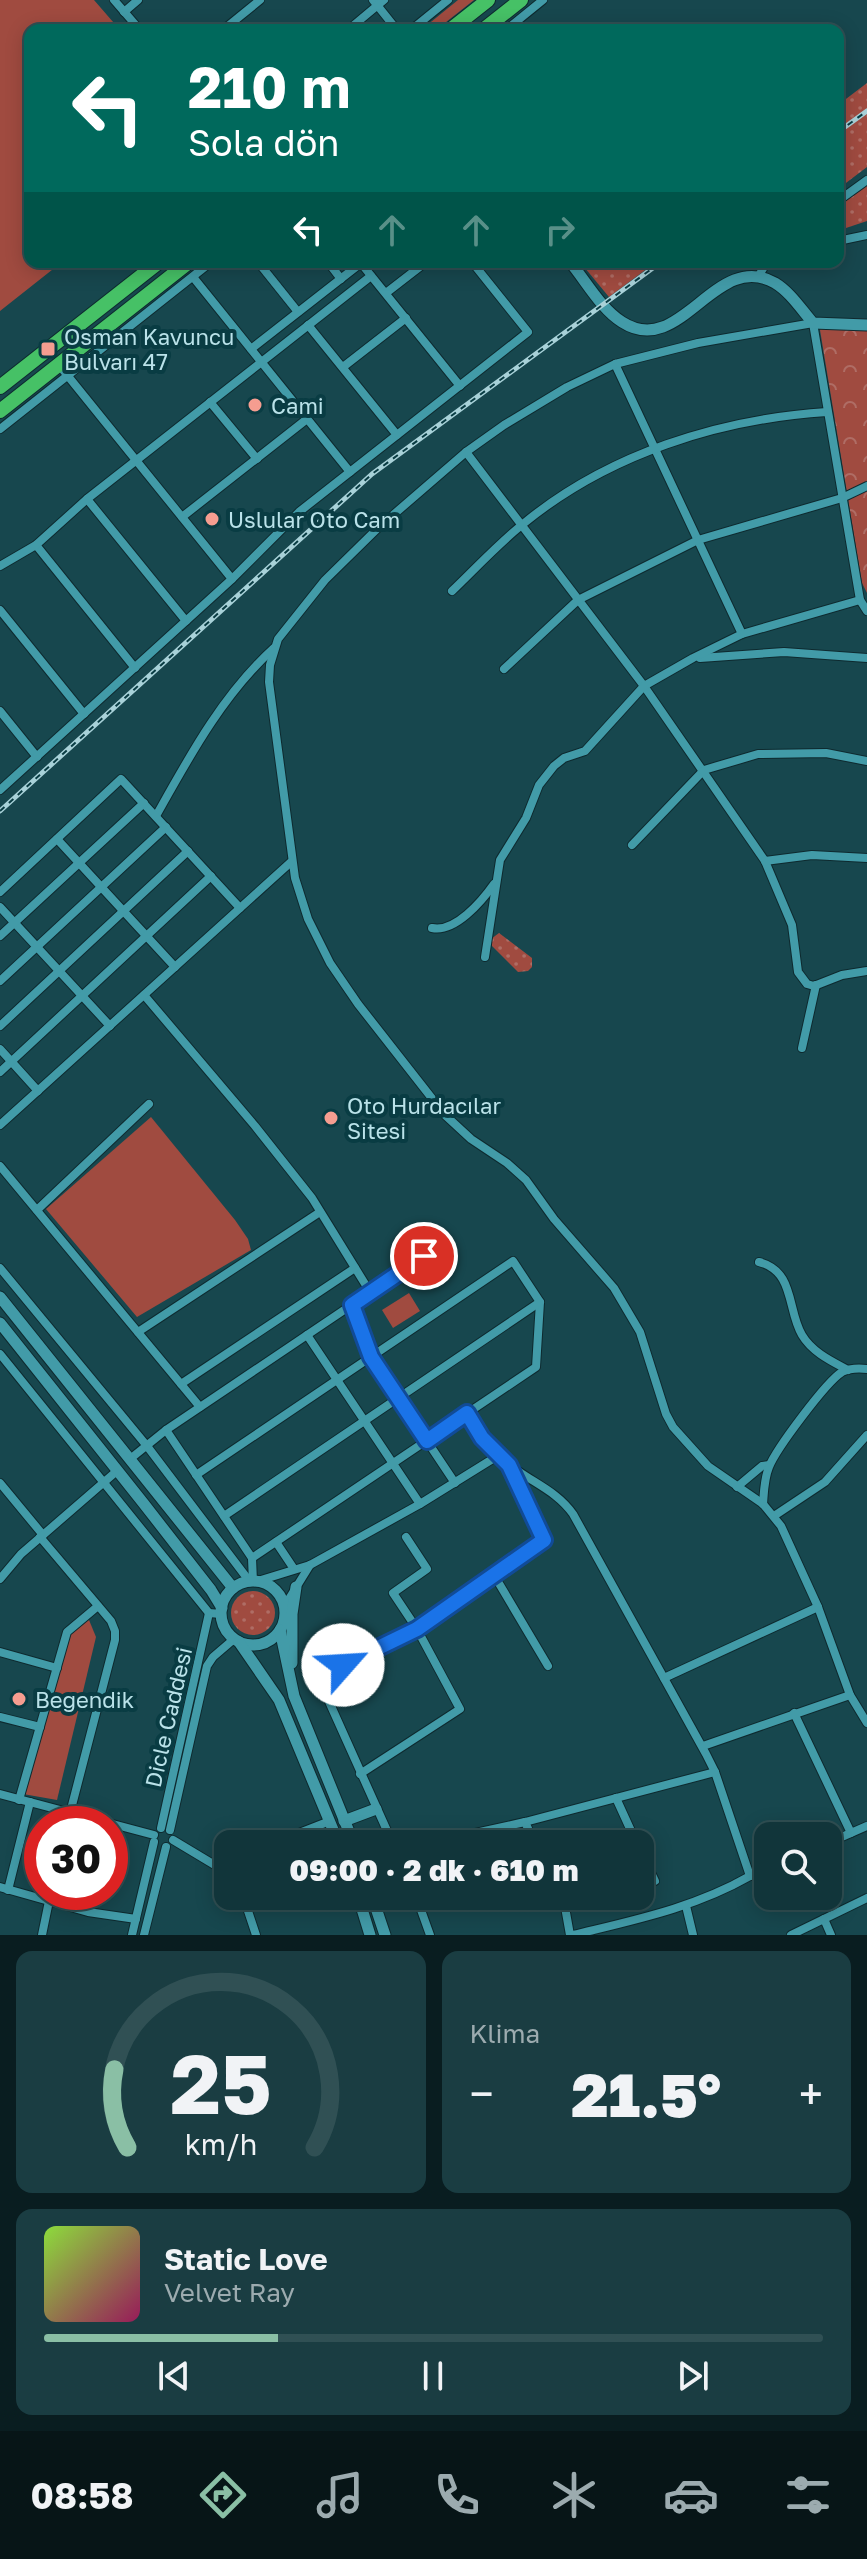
<!DOCTYPE html>
<html lang="tr">
<head>
<meta charset="utf-8">
<style>
	:root { --surface:#11353a; --page:#1a3d42; --text:#f1f3f6; --muted:#9cabaf; --line:#305054; --accent:#8abfa5 }
	body { margin:0; font-family:"Golos Text",sans-serif; background:var(--page); color:var(--text); height:100vh; display:flex; flex-direction:column; font-size:30px; white-space:nowrap }
	* { box-sizing:border-box; margin:0 }
	p { font-size:26px; color:var(--muted) }
	.icon { flex:none; width:44px; height:44px; fill:none; stroke:currentColor; stroke-width:2; stroke-linecap:round; stroke-linejoin:round }
	.map { position:relative; height:1935px; overflow:hidden }
	.details { display:flex; flex-direction:column; gap:16px; padding:16px; background:#091d20; flex:1 }
	.details>* { flex:none }
	.guide { position:absolute; left:24px; top:24px; width:820px; height:244px; border-radius:16px; box-shadow:0 4px 20px #0003,0 0 0 2px var(--line); background:#00695c; color:#fff; overflow:hidden }
	.buttons { position:absolute; left:754px; top:1822px; display:grid; gap:16px }
	.buttons a { display:grid; place-items:center; width:88px; height:88px; border-radius:16px; background:var(--surface); box-shadow:0 4px 20px #0003,0 0 0 2px var(--line); font-size:40px }
	.speed { position:absolute; left:24px; top:1806px; display:flex; gap:16px; font-size:40px; font-weight:700; text-align:center }
	.speed>* { display:grid; place-content:center; width:104px; height:104px; border-radius:50%; background:var(--surface); box-shadow:0 4px 20px #0003,0 0 0 2px var(--line); line-height:1 }
	.speed .limit { border:12px solid #d22; background:#fff; color:#111 }
	.pin { position:absolute; display:grid; place-items:center; width:68px; height:68px; color:#fff; margin:-34px; border:4px solid #fff; border-radius:50%; box-shadow:0 2px 8px #0007 }
	.me { position:absolute; width:88px; margin:-44px; rotate:64deg; stroke-linejoin:round; filter:drop-shadow(0 0 6px #0008) }
	.turn { display:flex; align-items:center; gap:28px; height:168px; padding:0 32px; font-size:36px }
	.turn .icon { width:104px; height:104px; stroke-width:2.5 }
	.turn b { display:block; font-size:56px; line-height:68px }
	.lanes { display:flex; align-items:center; height:76px; padding:0 32px; background:#0003; justify-content:center; gap:40px; direction:ltr }
	.lanes .off { opacity:.35 }
	.big { font-size:60px; font-weight:800; line-height:1.1 }
	.details .widget { flex:1; display:flex; flex-direction:column; justify-content:center; gap:12px; min-width:0; padding:0 28px; border-radius:16px; background:var(--page) }
	.details .dial { align-items:center; gap:0 }
	.dial svg { height:208px; overflow:visible; fill:none; stroke:var(--line); stroke-width:7; stroke-linecap:round; text-anchor:middle }
	.dial text { fill:var(--text); stroke:none }
	.song { display:flex; align-items:center; gap:24px }
	.cover { width:96px; height:96px; border-radius:12px; background:linear-gradient(135deg,hsl(90 70% 55%),hsl(330 70% 35%)) }
	.played { height:8px; border-radius:4px; background:linear-gradient(90deg,var(--accent) 30%,var(--line) 30%) }
	.keys { display:flex; justify-content:space-around; direction:ltr }
	.heat { display:flex; justify-content:space-between; align-items:center; font-size:44px; direction:ltr }
	.details .tiles { flex:1; display:grid; gap:16px; grid-template-columns:1fr 1fr }
	.widget:last-child { grid-column:span 2 }
	.trip { position:absolute; left:214px; top:1830px; width:440px; height:80px; border-radius:16px; background:var(--surface); box-shadow:0 4px 20px #0003,0 0 0 2px var(--line); font-weight:800; line-height:80px; text-align:center }
	.menu { display:flex; height:128px; justify-content:space-around; align-items:center; background:#071517; color:var(--muted) }
	.menu .icon { width:56px; height:56px }
	.menu .selected { color:var(--accent) }
	.menu b { font-size:36px; color:var(--text) }
	.map>svg:first-child { display:block }
	.grass { fill:url(#grass-dots) }
	.forest { fill:url(#forest-crowns) }
	.green { fill:#a04b40 }
	.lines { fill:none; stroke-linecap:round; stroke-linejoin:round }
	.street-casing { stroke:#0e2a2f; stroke-width:10 }
	.secondary-casing { stroke:#0e2a2f; stroke-width:13 }
	.highway-casing { stroke:#0e2a2f; stroke-width:16 }
	.street { stroke:#429ba8; stroke-width:8 }
	.secondary { stroke:#429ba8; stroke-width:11 }
	.highway { stroke:#46c166; stroke-width:14 }
	.rail-casing { stroke:#a8d1d8; stroke-width:5 }
	.rail { stroke:#093c43; stroke-width:2; stroke-dasharray:6; stroke-linecap:butt }
	.route-casing { stroke:#114b97; stroke-width:20 }
	.route { stroke:#1a73e8; stroke-width:14 }
	.poi-dot { fill:#f59d90; stroke:#093c43; stroke-width:3 }
	.labels { text-anchor:middle; dominant-baseline:central; stroke-width:8; stroke-linejoin:round; paint-order:stroke }
	.poi-label { font-size:22px; fill:#bae2e9; stroke:#093c43; text-anchor:start }
	.street-label { font-size:22px; fill:#bae2e9; stroke:#093c43 }
</style>
</head>
<body>
<div class="map">
<svg width="867" height="1935" viewBox="0 0 867 1935">
	<defs>
		<pattern id="grass-dots" width="8" height="8" patternUnits="userSpaceOnUse" patternTransform="scale(2)"><rect width="8" height="8" fill="#a04b40"/><path d="M2 2h.1M6 6h.1" fill="none" stroke="#af6d65" stroke-width="1.8" stroke-linecap="round"/></pattern>
		<pattern id="forest-crowns" width="20" height="18" patternUnits="userSpaceOnUse" patternTransform="scale(2)"><rect width="20" height="18" fill="#a04b40"/><path d="M2 6a3 3 0 1 1 6 0M12 15a3 3 0 1 1 6 0" fill="none" stroke="#af6d65"/></pattern>
	</defs>
	<rect width="100%" height="100%" fill="#17474e"/>
	<g class="grass">
		<path d="M867,83V167L838,189V105Z"/>
		<path d="M867,185V221L846,228L838,206Z"/>
		<path d="M580,262H656L609,297Z"/>
		<path d="M499,933L532,958V967L528,971L518,972L492,946L491,939Z"/>
		<circle cx="253" cy="1613" r="22"/>
	</g>
	<path class="forest" d="M825,318L867,319V593L862,583L820,330Z"/>
	<g class="green">
		<path d="M0,0H94L120,30H30V262H62L0,311Z"/>
		<path d="M458,0H474L436,30H421Z"/>
		<path d="M151,1117L235,1220L248,1239L251,1250L137,1317L46,1209Z"/>
		<path d="M409,1293L420,1311L393,1328L382,1310Z"/>
		<path d="M89,1620L96,1637L57,1800L23,1794L67,1634Z"/>
	</g>
	<g class="lines">
		<g class="street-casing">
			<g id="street">
				<path d="M114,0L140,30"/>
				<path d="M373,0L397,30"/>
				<path d="M124,12L138,0"/>
				<path d="M223,30L260,0"/>
				<path d="M348,30L384,0"/>
				<path d="M411,30L448,0"/>
				<path d="M506,30L543,0"/>
				<path d="M838,201L867,180"/>
				<path d="M838,241L867,235"/>
				<path d="M258,262L298,312"/>
				<path d="M328,262L341,279"/>
				<path d="M360,262L460,386"/>
				<path d="M193,277L350,472"/>
				<path d="M758,277L767,262"/>
				<path d="M386,293L426,262"/>
				<path d="M308,325L397,435"/>
				<path d="M251,349L361,263"/>
				<path d="M615,364L742,634"/>
				<path d="M59,365L232,579"/>
				<path d="M343,367L406,318"/>
				<path d="M210,402L257,459"/>
				<path d="M0,429L211,262"/>
				<path d="M466,452L644,686L765,861L792,925L798,972L807,984L814,986L842,975L867,971"/>
				<path d="M87,499L186,621"/>
				<path d="M182,517L307,419"/>
				<path d="M36,545L135,668"/>
				<path d="M0,566L36,545L87,499L371,276"/>
				<path d="M452,591C475,569 498,544 523,524C608,454 719,419 827,412"/>
				<path d="M0,610L84,714"/>
				<path d="M867,611L860,600L813,323L698,343L615,364L567,387L504,425L466,452L378,528L325,580L278,639L270,665L269,682L295,878L308,919L330,963L358,1004L445,1115L471,1139L507,1163L526,1180L554,1219L614,1288L640,1332L666,1414L673,1427L708,1466L763,1504L781,1526L818,1607L850,1695L867,1723"/>
				<path d="M700,658L784,652L867,658"/>
				<path d="M504,669L578,600L698,540L842,498L867,486"/>
				<path d="M0,711L37,757"/>
				<path d="M0,790L232,579L299,512L528,332L472,262"/>
				<path d="M156,816C189,757 223,694 274,648"/>
				<path d="M57,839L175,967"/>
				<path d="M632,845L704,770L758,754L826,753L867,761"/>
				<path d="M765,861L812,855L867,858"/>
				<path d="M0,892L121,779L240,908"/>
				<path d="M0,907L110,1026"/>
				<path d="M432,928C455,933 482,901 494,884"/>
				<path d="M0,936L144,803"/>
				<path d="M485,957L500,860L526,818L539,785L554,766L564,758L585,751L644,686L693,658L742,634L860,600"/>
				<path d="M0,981L166,827"/>
				<path d="M144,995L255,1126L312,1198L370,1292"/>
				<path d="M0,1026L188,851"/>
				<path d="M802,1048L816,985"/>
				<path d="M0,1049L38,1091"/>
				<path d="M0,1072L211,876"/>
				<path d="M0,1125L291,862"/>
				<path d="M0,1166L200,1407"/>
				<path d="M37,1210L149,1104"/>
				<path d="M759,1262C795,1271 787,1310 802,1335C812,1352 831,1361 848,1370"/>
				<path d="M0,1268L147,1446L250,1582"/>
				<path d="M352,1305L371,1357L455,1483"/>
				<path d="M138,1332L320,1212"/>
				<path d="M307,1335L420,1504"/>
				<path d="M0,1354L209,1613L221,1614"/>
				<path d="M181,1384L355,1268"/>
				<path d="M467,1413C480,1436 496,1456 518,1471C538,1485 558,1493 573,1514L706,1754L715,1772L750,1876L768,1869"/>
				<path d="M166,1430L252,1558L253,1582"/>
				<path d="M130,1459L166,1430L448,1240"/>
				<path d="M196,1475L513,1261L540,1302L536,1367L252,1558"/>
				<path d="M0,1483L43,1535"/>
				<path d="M737,1487L762,1466L769,1465"/>
				<path d="M763,1504C764,1492 764,1479 769,1467C776,1449 826,1382 842,1372C850,1368 858,1368 867,1369"/>
				<path d="M224,1516L540,1302"/>
				<path d="M774,1516L825,1482L867,1435"/>
				<path d="M40,1537L111,1621L115,1631V1640L70,1813"/>
				<path d="M276,1542L294,1569"/>
				<path d="M494,1575L548,1666"/>
				<path d="M0,1579L21,1554L118,1470"/>
				<path d="M255,1582L310,1565L420,1504L499,1455"/>
				<path d="M284,1607L310,1565"/>
				<path d="M0,1652L57,1668"/>
				<path d="M664,1678L818,1607"/>
				<path d="M794,1713L851,1833"/>
				<path d="M0,1717L40,1727"/>
				<path d="M703,1746L850,1695"/>
				<path d="M360,1774L460,1709L417,1629L393,1593L427,1569L406,1537"/>
				<path d="M0,1794L154,1835"/>
				<path d="M616,1798L637,1844"/>
				<path d="M19,1800L67,1632L98,1606"/>
				<path d="M525,1822L535,1844"/>
				<path d="M161,1828L209,1613"/>
				<path d="M170,1830L207,1666L213,1657L234,1639"/>
				<path d="M173,1840L228,1873"/>
				<path d="M828,1843L867,1826"/>
				<path d="M271,1844L330,1821"/>
				<path d="M393,1844L318,1677L417,1629L544,1540L509,1465"/>
				<path d="M425,1844L525,1822L715,1772"/>
				<path d="M640,1850L655,1881"/>
				<path d="M217,1865L228,1860"/>
				<path d="M0,1887L88,1912L136,1919"/>
				<path d="M8,1890L30,1802"/>
				<path d="M243,1896L256,1935"/>
				<path d="M416,1896L430,1935"/>
				<path d="M560,1896L565,1907L570,1935"/>
				<path d="M686,1906L693,1935"/>
				<path d="M824,1919L831,1935"/>
				<path d="M42,1935L49,1901"/>
				<path d="M132,1935L154,1842"/>
				<path d="M144,1935L166,1847"/>
				<path d="M573,1935C634,1920 694,1908 750,1876"/>
				<path d="M791,1935L867,1898"/>
			</g>
		</g>
		<g class="secondary-casing">
			<g id="secondary">
				<path d="M570,262C586,281 601,309 622,322C681,360 715,249 775,283C790,292 801,309 813,323L867,325"/>
				<path d="M0,1297L233,1588"/>
				<path d="M0,1323L144,1504L211,1590L222,1608"/>
				<circle cx="253" cy="1613" r="32"/>
				<path d="M280,1630L294,1696L354,1844"/>
				<path d="M239,1642L279,1700L339,1844"/>
				<path d="M292,1663V1614L296,1587"/>
				<path d="M344,1821L376,1809"/>
				<path d="M358,1896L370,1935"/>
				<path d="M372,1896L385,1935"/>
			</g>
		</g>
		<g class="highway-casing">
			<g id="highway">
				<path d="M450,30L488,0"/>
				<path d="M483,30L521,0"/>
				<path d="M0,387L159,262"/>
				<path d="M0,411L189,262"/>
			</g>
		</g>
		<use href="#street" class="street"/>
		<use href="#secondary" class="secondary"/>
		<use href="#highway" class="highway"/>
		<g class="rail-casing">
			<g id="rail">
				<path d="M838,132L867,111"/>
				<path d="M0,811L372,474L661,262"/>
			</g>
		</g>
		<use href="#rail" class="rail"/>
	</g>
	<g class="lines">
		<g class="route-casing">
			<path id="route" d="M343,1665L417,1629L544,1540L509,1465L482,1438L467,1413L427,1441L371,1357L352,1305L424,1256"/>
		</g>
		<use href="#route" class="route"/>
	</g>
	<g class="poi-dot">
		<rect x="40" y="341" width="16" height="16" rx="4"/>
		<circle cx="255" cy="405" r="8"/>
		<circle cx="212" cy="519" r="8"/>
		<circle cx="331" cy="1118" r="8"/>
		<circle cx="19" cy="1699" r="8"/>
	</g>
	<g class="labels">
		<g class="poi-label">
			<text x="64" y="336">Osman Kavuncu<tspan x="64" dy="25">Bulvarı 47</tspan></text>
			<text x="271" y="405">Cami</text>
			<text x="228" y="519">Uslular Oto Cam</text>
			<text x="347" y="1105">Oto Hurdacılar<tspan x="347" dy="25">Sitesi</tspan></text>
			<text x="35" y="1699">Beğendik</text>
		</g>
		<g class="street-label">
			<text transform="translate(168 1717) rotate(-77)">Dicle Caddesi</text>
		</g>
	</g>
</svg>
<div class="buttons">
<a><svg class="icon" aria-label="search" viewBox="0 0 24 24"><circle cx="10" cy="10" r="6"/><path d="M15 15l6 6"/></svg></a>
</div>
<div class="speed"><div class="limit">30</div></div>
<div class="pin" style="left:424px;top:1256px;background:#d93025"><svg class="icon" aria-label="arrive" viewBox="0 0 24 24"><path d="M6 21V4h12l-3 4 3 4H6"/></svg></div>
<svg class="me" style="left:343px;top:1665px" viewBox="-20 -20 40 40"><circle r="19" fill="#fff"/><path d="M0-13L10 11 0 6-10 11z" fill="#1a73e8"/></svg>
<div class="trip">09:00 · 2 dk · 610 m</div>
<div class="guide">
<div class="turn"><svg class="icon" aria-label="left" viewBox="0 0 24 24"><path d="M17 20v-9H6M10 6l-5 5 5 5"/></svg><div><b>210 m</b>Sola dön</div></div>
<div class="lanes"><svg class="icon" aria-label="left" viewBox="0 0 24 24"><path d="M17 20v-9H6M10 6l-5 5 5 5"/></svg><svg class="icon off" aria-label="ahead" viewBox="0 0 24 24"><path d="M12 20V5M6 11l6-6 6 6"/></svg><svg class="icon off" aria-label="ahead" viewBox="0 0 24 24"><path d="M12 20V5M6 11l6-6 6 6"/></svg><svg class="icon off" aria-label="right" viewBox="0 0 24 24"><path d="M7 20v-9h11M14 6l5 5-5 5"/></svg></div>
</div>
</div>
<section class="details">
<div class="tiles">
<div class="widget dial"><svg viewBox="0 0 100 80">
<path d="M14 69A42 42 0 1 1 86 69"/>
<path d="M14 69A42 42 0 0 1 9 39" stroke="#8abfa5"/>
<text x="50" y="56" font-size="32" font-weight="700">25</text>
<text x="50" y="72" font-size="11">km/h</text>
</svg></div>
<div class="widget"><p>Klima</p>
<div class="heat"><a>−</a><b class="big">21.5°</b><a>+</a></div>
</div>
<div class="widget">
<div class="song"><i class="cover"></i><div><b>Static Love</b><p>Velvet Ray</p></div></div>
<div class="played"></div>
<div class="keys"><svg class="icon" aria-label="previous" viewBox="0 0 24 24"><path d="M18 5L8 12l10 7zM5 5v14"/></svg><svg class="icon" aria-label="pause" viewBox="0 0 24 24"><path d="M8 5v14M16 5v14"/></svg><svg class="icon" aria-label="next" viewBox="0 0 24 24"><path d="M6 5l10 7-10 7zM19 5v14"/></svg></div>
</div>
</div>
</section>
<nav class="menu">
<b>08:58</b>
<svg class="icon selected" aria-label="directions" viewBox="0 0 24 24"><path d="M12 3l9 9-9 9-9-9zM9 14v-3h6M13 9l2 2-2 2"/></svg>
<svg class="icon" aria-label="music" viewBox="0 0 24 24"><path d="M9 18V5l10-2v13"/><circle cx="6" cy="18" r="3"/><circle cx="16" cy="16" r="3"/></svg>
<svg class="icon" aria-label="phone" viewBox="0 0 24 24"><path d="M5 4h4l2 5-3 2q2 4 5 5l2-3 5 2v4C11 20 4 13 5 4z"/></svg>
<svg class="icon" aria-label="climate" viewBox="0 0 24 24"><path d="M12 3v18M4 7l16 10M4 17L20 7"/></svg>
<svg class="icon" aria-label="car" viewBox="0 0 24 24"><path d="M5 17H2v-5l4-1 3-4h7l3 4 3 1v5h-3M9 17h6M6 11h13"/><circle cx="7" cy="17" r="2"/><circle cx="17" cy="17" r="2"/></svg>
<svg class="icon" aria-label="filters" viewBox="0 0 24 24"><path d="M4 7h16M4 17h16"/><circle cx="9" cy="7" r="2"/><circle cx="15" cy="17" r="2"/></svg>
</nav>
</body>
</html>
